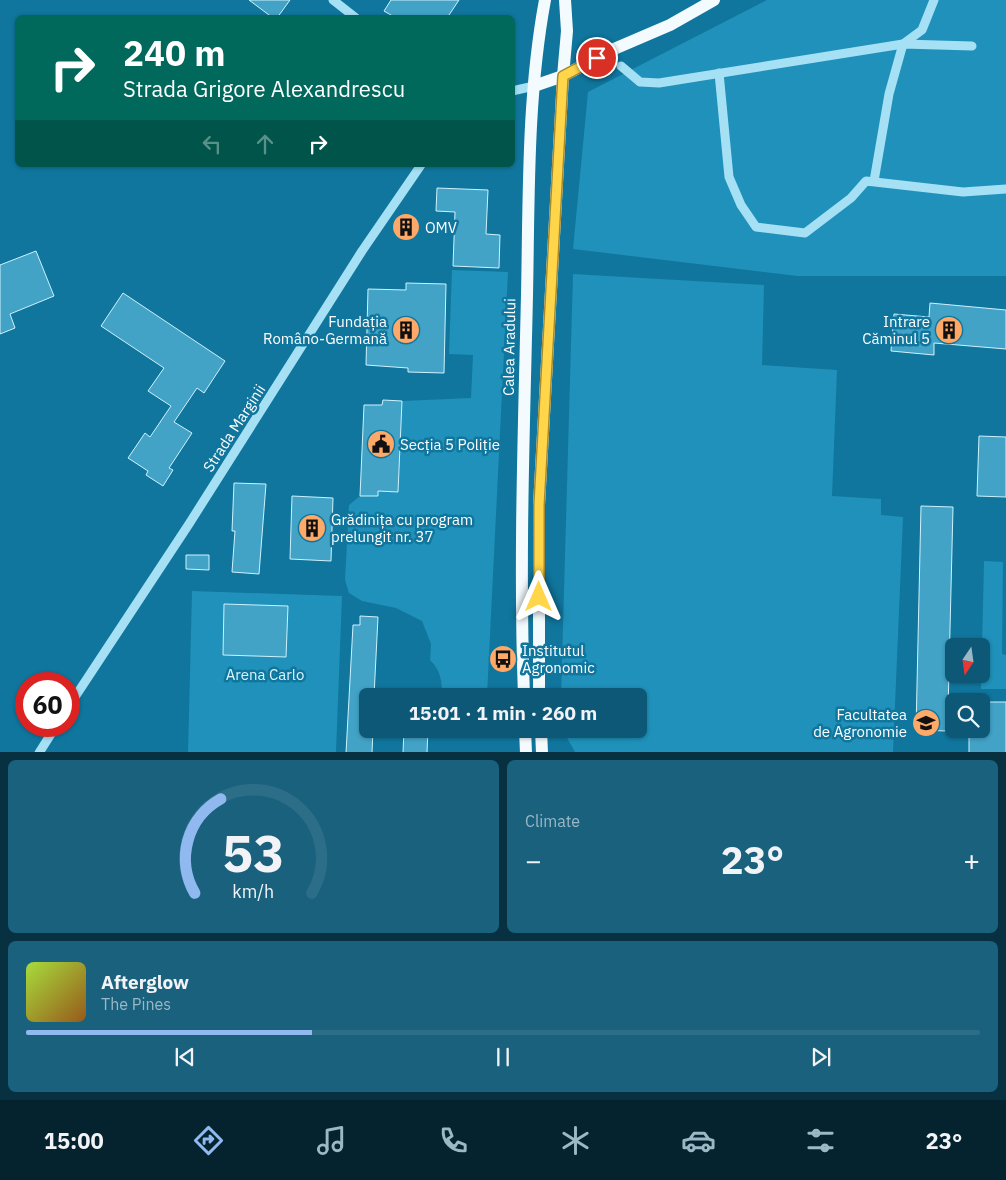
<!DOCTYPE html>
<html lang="en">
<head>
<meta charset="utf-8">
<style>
	:root { --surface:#0c5876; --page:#1a617e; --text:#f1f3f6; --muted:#9ab8c5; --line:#2c6e88; --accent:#90b9f0 }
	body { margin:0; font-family:"IBM Plex Sans",sans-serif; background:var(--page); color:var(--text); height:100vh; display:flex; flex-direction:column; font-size:19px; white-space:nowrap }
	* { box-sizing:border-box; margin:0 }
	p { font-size:16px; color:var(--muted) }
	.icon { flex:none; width:28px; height:28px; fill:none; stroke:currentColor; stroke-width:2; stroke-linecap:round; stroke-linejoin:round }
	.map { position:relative; height:752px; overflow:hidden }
	.sheet { display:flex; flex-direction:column; gap:8px; padding:8px; background:#073041; flex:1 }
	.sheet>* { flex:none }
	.top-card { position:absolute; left:15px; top:15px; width:500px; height:152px; border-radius:8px; box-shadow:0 1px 4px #0004; background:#00695c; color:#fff; overflow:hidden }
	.needle { width:32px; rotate:193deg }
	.fabs { position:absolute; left:945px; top:638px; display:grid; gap:10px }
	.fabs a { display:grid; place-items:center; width:45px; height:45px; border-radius:8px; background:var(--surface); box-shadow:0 1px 4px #0004; font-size:25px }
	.speed { position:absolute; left:15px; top:672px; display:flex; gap:10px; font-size:25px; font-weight:700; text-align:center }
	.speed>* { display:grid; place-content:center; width:65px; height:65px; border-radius:50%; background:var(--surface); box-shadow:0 1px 4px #0004; line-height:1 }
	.speed .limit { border:8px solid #d22; background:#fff; color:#111 }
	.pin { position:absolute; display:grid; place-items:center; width:42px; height:42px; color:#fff; margin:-21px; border:2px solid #fff; border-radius:50%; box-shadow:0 1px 5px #0007 }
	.me { position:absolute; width:55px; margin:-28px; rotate:0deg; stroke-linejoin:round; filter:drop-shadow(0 0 4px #0008) }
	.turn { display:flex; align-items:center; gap:18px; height:105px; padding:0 25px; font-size:22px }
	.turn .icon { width:65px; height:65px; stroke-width:2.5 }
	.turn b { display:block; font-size:35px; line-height:42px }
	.lanes { display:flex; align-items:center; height:48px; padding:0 25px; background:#0003; justify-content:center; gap:25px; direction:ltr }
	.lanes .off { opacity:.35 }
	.big { font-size:38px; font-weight:800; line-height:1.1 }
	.sheet .widget { flex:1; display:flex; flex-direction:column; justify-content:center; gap:8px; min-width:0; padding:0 18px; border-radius:8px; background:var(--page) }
	.sheet .dial { align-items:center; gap:0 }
	.dial svg { height:130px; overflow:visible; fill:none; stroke:var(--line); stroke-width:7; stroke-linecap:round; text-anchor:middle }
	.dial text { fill:var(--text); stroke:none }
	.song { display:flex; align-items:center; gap:15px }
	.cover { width:60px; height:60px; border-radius:8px; background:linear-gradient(135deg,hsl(80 70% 55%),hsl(30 70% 35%)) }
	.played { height:5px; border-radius:2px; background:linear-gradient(90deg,var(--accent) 30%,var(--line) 30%) }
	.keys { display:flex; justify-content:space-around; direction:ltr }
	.heat { display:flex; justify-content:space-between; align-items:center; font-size:28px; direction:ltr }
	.sheet .tiles { flex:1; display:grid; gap:8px; grid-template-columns:1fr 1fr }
	.widget:last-child { grid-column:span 2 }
	.trip { position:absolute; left:359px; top:688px; width:288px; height:50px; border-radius:8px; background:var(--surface); box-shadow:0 1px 4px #0004; font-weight:800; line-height:50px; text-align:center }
	.tab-bar { display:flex; height:80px; justify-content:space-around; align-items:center; background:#05232f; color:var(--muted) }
	.tab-bar .icon { width:35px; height:35px }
	.tab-bar .current { color:var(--accent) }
	.tab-bar b { font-size:22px; color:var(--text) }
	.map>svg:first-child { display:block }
	.green { fill:#1f91ba }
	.building { fill:#42a3c7; stroke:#cef2fe }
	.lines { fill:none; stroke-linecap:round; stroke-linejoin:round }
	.minor { stroke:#a5e0f5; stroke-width:9 }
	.major { stroke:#f3fbff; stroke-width:12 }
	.route-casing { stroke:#a68a30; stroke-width:12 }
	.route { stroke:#ffd54a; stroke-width:9 }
	.labels { text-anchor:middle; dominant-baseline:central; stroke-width:5; stroke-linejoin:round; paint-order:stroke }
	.poi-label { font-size:15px; fill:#fff; stroke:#10769d; text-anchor:start }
	.street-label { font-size:15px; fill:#fff; stroke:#10769d }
	.park-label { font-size:15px; fill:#daf5fe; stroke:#10769d }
</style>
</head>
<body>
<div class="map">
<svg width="1006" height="753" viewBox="0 0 1006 753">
	<rect width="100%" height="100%" fill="#10769d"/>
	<g class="green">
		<path d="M767,0H1006V276H797L573,249L588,92Z"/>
		<path d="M452,270L508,272L487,696H442C442,681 441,671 430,660L431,644L422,621L396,608L362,601L349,593L345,580L349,505L360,496H378V491L398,492L402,401L471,398L473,355L449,354Z"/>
		<path d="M573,274L764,285L762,365L837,370L832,496L881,499V515L903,517L893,752H575L562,729H638V696H561Z"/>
		<path d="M984,561L1003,562L1002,654L1006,655V689H981Z"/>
		<path d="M192,591L342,596L336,752L188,753Z"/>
	</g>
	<g class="building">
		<path d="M249,0H290L277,18H273Z"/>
		<path d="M391,0H459L447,18H396L384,11Z"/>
		<path d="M437,188L488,190L486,234L500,235L499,268L453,266L455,212L436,211Z"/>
		<path d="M407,214L418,222L405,240L394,232Z"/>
		<path d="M36,251L54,296L10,314L15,328L0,334V265Z"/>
		<path d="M406,283L446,284L444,373L408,372V368L366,365L368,289L406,290Z"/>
		<path d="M123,293L225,361L204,393L197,388L174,422L192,433L169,468L173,470L163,486L146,475L148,471L128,458L145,433L150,437L171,406L148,391L164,368L101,326Z"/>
		<path d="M930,303L1006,310V349L934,343V355L891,351L894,314L929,317Z"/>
		<path d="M383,400L402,401L398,492L378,491V496H360L364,405H382Z"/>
		<path d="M979,436L1006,437V497L977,496Z"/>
		<path d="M234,483L266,484L259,574L232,572L235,531H232Z"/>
		<path d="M292,496L333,498L331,561L290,559Z"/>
		<path d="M921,506L953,507L948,711H954V726H947V731L916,730Z"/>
		<path d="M186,555H209V570L186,569Z"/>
		<path d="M224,604L288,606L286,657L223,655Z"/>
		<path d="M360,616L378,617L374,696H368V729H373L372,753H346L353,625H360Z"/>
		<path d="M981,702H1006V753H969V729H981Z"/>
		<path d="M404,729H428L427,753H403Z"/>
	</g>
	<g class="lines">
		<g class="minor">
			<path d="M333,0L356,18"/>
			<path d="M621,66L640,82L659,83L903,44L972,46"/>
			<path d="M719,73L729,177L741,205L756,227L805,233L851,198L866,181L963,192L1006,189"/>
			<path d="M512,91L534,86"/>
			<path d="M874,181L889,94L903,44L922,30L934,0"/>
			<path d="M69,706L189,524L362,251L421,165"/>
			<path d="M39,753L56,726"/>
		</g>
		<g class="major">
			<path d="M534,86L563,76L614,49L670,25L714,0"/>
			<path d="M524,696C519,562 524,429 527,295C529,197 527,97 545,0"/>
			<path d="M539,696V505L563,76L567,31L565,0"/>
			<path d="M525,729L526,753"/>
			<path d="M541,729L542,753"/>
		</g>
	</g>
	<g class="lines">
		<g class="route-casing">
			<path id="route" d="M539,597V505L563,76L597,58"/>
		</g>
		<use href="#route" class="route"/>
	</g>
	<defs>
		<g id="building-disc" transform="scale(1.4375)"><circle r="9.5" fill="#ffa969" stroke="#10769d"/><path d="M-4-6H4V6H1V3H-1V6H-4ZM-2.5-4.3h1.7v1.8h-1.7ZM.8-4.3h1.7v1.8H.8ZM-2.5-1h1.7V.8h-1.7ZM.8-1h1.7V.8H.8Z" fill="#111"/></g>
		<g id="civic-disc" transform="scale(1.4375)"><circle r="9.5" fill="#ffa969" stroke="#10769d"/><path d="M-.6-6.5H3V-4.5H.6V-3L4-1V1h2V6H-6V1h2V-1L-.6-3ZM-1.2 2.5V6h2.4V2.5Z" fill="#111"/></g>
		<g id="bus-disc" transform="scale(1.4375)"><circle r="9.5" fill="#ffa969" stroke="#10769d"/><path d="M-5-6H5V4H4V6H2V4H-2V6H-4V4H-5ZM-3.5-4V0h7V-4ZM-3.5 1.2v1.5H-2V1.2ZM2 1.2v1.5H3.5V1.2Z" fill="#111"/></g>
		<g id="school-disc" transform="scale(1.4375)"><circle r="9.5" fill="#ffa969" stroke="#10769d"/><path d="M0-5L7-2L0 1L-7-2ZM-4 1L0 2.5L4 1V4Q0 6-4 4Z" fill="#111"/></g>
	</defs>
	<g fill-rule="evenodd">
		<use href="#building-disc" x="406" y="227"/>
		<use href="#building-disc" x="406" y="330"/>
		<use href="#building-disc" x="949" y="330"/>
		<use href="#civic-disc" x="381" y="444"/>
		<use href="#building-disc" x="312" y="528"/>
		<use href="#bus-disc" x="503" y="659"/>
		<use href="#school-disc" x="926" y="723"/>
	</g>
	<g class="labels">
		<g class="poi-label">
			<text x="425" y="227">OMV</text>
			<text x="387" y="321" text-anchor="end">Fundația<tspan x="387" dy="17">Româno-Germană</tspan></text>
			<text x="930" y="321" text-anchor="end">Intrare<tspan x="930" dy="17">Căminul 5</tspan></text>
			<text x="400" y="444">Secția 5 Poliție</text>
			<text x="331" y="519">Grădinița cu program<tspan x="331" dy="17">prelungit nr. 37</tspan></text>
			<text x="522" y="650">Institutul<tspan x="522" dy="17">Agronomic</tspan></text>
			<text x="907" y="714" text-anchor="end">Facultatea<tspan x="907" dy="17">de Agronomie</tspan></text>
		</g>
		<g class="street-label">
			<text transform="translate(509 347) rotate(-89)">Calea Aradului</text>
			<text transform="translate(234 428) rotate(-57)">Strada Marginii</text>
		</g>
		<g class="park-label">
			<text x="265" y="674">Arena Carlo</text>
		</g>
	</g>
</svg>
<div class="fabs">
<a><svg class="needle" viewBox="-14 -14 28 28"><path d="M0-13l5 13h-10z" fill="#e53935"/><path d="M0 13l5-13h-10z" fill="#9ab8c5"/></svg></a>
<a><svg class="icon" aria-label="search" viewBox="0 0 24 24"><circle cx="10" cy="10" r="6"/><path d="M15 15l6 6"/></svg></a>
</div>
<div class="speed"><div class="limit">60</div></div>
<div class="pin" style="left:597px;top:58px;background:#d93025"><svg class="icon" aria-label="arrive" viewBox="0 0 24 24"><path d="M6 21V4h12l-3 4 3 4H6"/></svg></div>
<svg class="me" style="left:539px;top:597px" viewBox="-20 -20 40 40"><path d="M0-17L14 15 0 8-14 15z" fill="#ffd54a" stroke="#fff" stroke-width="4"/></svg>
<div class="trip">15:01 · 1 min · 260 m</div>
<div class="top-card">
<div class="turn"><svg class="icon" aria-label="right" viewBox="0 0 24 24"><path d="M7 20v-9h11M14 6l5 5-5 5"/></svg><div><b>240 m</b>Strada Grigore Alexandrescu</div></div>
<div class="lanes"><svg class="icon off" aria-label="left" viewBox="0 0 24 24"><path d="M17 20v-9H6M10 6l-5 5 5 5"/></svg><svg class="icon off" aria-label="ahead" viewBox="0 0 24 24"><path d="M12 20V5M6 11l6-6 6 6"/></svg><svg class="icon" aria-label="right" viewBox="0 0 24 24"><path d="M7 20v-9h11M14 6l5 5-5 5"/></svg></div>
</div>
</div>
<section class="sheet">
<div class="tiles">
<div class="widget dial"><svg viewBox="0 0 100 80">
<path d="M14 69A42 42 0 1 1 86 69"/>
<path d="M14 69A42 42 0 0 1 30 11" stroke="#90b9f0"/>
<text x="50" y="56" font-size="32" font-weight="700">53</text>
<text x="50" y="72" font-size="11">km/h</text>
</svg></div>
<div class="widget"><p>Climate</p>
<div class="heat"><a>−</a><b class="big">23°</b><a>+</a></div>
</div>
<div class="widget">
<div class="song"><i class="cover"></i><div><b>Afterglow</b><p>The Pines</p></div></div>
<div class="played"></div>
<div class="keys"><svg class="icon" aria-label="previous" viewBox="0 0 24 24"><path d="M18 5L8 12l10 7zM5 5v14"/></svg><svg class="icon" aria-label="pause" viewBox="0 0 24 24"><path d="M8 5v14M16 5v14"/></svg><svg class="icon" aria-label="next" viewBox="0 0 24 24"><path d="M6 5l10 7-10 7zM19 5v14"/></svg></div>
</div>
</div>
</section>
<nav class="tab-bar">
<b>15:00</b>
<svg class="icon current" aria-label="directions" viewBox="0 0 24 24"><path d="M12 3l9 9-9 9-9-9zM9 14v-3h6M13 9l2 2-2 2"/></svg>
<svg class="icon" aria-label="music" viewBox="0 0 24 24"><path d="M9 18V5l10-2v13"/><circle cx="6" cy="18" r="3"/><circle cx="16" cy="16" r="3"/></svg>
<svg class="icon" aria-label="phone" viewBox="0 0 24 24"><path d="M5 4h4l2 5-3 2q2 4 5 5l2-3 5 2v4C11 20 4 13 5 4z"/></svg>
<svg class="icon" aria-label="climate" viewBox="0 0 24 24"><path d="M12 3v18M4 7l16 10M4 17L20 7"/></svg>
<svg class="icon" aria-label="car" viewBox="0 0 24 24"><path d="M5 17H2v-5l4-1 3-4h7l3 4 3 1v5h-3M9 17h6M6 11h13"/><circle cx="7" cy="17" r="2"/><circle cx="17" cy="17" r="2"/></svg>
<svg class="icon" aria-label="filters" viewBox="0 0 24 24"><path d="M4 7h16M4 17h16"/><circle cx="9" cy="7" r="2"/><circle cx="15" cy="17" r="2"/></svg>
<b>23°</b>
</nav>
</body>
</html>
